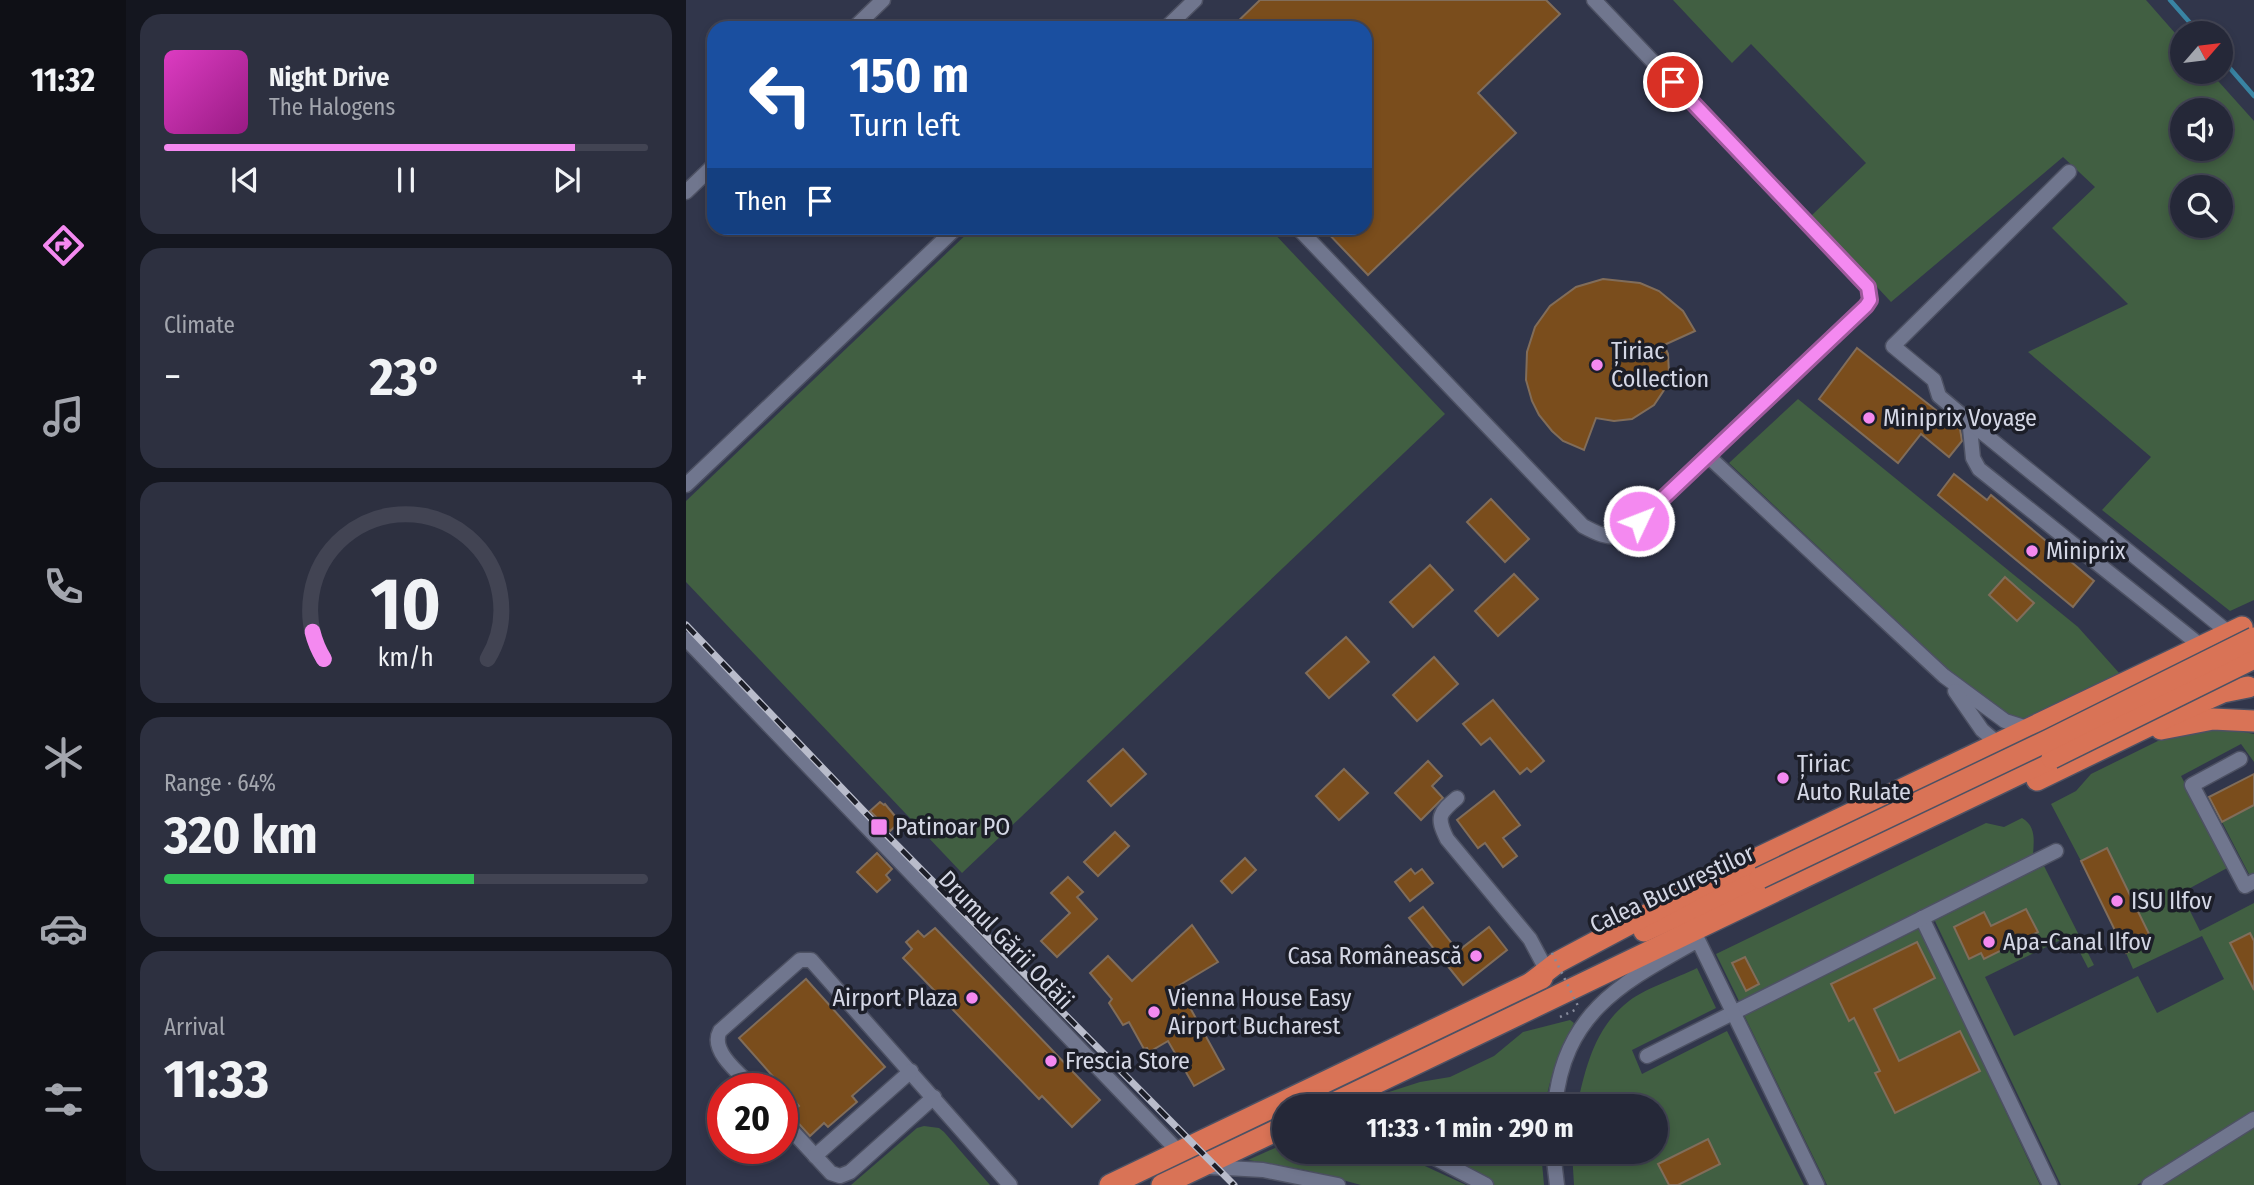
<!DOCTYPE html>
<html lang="en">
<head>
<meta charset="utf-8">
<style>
	:root { --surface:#252838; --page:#2d3040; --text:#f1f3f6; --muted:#a3a6ae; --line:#424453; --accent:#f489f0 }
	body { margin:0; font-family:"Fira Sans Condensed",sans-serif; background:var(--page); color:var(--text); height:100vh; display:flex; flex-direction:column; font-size:26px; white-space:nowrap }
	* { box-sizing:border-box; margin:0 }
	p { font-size:23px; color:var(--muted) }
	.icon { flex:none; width:38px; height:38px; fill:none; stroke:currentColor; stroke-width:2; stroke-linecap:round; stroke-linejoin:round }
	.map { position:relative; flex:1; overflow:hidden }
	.details { display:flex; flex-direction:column; gap:14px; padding:14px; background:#14161f; width:560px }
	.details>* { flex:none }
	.hud { position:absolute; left:21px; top:21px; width:665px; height:214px; border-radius:21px; box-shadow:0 4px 10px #0003,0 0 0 2px var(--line); background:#1a4fa0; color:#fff; overflow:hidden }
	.needle { width:46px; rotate:62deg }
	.controls { position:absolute; left:1484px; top:21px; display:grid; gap:14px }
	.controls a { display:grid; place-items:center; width:63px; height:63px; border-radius:50%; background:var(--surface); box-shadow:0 4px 10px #0003,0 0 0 2px var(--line); font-size:35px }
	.speed { position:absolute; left:21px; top:1073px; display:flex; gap:14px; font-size:35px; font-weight:700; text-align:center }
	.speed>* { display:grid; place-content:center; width:91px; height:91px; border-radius:50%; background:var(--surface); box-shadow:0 4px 10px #0003,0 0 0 2px var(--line); line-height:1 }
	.speed .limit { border:10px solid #d22; background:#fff; color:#111 }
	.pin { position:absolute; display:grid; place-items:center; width:60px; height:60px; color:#fff; margin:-30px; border:4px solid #fff; border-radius:50%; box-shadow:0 2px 7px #0007 }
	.me { position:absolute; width:77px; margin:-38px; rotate:47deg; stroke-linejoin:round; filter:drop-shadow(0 0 5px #0008) }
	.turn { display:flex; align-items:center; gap:24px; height:147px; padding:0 28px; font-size:32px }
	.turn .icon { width:91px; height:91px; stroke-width:2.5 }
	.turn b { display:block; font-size:49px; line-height:60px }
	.then { display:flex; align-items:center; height:66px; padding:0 28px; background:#0003; gap:14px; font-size:26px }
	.big { font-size:52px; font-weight:700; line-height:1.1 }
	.details .card { flex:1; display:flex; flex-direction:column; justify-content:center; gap:10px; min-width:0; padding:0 24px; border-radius:21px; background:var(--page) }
	.details .dial { align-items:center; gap:0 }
	.dial svg { height:182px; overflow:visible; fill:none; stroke:var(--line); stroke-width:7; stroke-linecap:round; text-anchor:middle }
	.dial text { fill:var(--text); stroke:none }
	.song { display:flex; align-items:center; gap:21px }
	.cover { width:84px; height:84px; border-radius:10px; background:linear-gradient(135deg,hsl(310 70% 55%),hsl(310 70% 35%)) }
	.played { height:7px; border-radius:4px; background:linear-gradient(90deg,var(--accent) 85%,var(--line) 85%) }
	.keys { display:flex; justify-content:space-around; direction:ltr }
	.heat { display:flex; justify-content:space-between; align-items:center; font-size:38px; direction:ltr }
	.charge { height:10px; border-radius:5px; background:linear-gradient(90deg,#34c759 64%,var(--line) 0) }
	.trip { position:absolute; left:586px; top:1094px; width:396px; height:70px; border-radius:35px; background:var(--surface); box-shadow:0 4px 10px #0003,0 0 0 2px var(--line); font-weight:700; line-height:70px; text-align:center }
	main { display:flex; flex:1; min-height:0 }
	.tabs { display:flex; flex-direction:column; width:126px; justify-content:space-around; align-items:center; background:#0f1016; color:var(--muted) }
	.tabs .icon { width:49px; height:49px }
	.tabs .current { color:var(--accent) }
	.tabs b { font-size:32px; color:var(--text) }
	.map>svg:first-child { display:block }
	.green { fill:#415f42; fill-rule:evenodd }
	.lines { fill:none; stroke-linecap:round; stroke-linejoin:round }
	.stream { stroke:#3984a3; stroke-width:4.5 }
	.building { fill:#7a4d1c; stroke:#816d5a; stroke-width:2 }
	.minor-casing { stroke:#4d5163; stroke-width:17 }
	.highway-casing { stroke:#4d5163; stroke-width:24 }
	.path { stroke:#878b9c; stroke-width:2.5; stroke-dasharray:2 5; stroke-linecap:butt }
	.minor { stroke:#70768e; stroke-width:14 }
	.highway { stroke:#d97356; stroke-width:21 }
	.rail-casing { stroke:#b9bccb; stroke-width:7 }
	.rail { stroke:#1c1e28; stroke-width:4.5; stroke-dasharray:13; stroke-linecap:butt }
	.highway-bridge-casing { stroke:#4d5163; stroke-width:24; stroke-linecap:butt }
	.path-bridge { stroke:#878b9c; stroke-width:2.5; stroke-dasharray:2 5; stroke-linecap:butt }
	.highway-bridge { stroke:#d97356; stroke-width:21 }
	.route-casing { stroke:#9f599c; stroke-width:18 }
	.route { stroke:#f489f0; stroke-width:12 }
	.poi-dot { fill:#f489f0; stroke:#1c1e28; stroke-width:2.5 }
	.labels { text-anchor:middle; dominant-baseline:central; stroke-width:7; stroke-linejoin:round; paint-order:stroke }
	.poi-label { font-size:24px; fill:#d4d7e5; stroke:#1c1e28; text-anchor:start }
	.street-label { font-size:24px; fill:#d4d7e5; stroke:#1c1e28 }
</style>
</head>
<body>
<main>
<nav class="tabs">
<b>11:32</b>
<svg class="icon current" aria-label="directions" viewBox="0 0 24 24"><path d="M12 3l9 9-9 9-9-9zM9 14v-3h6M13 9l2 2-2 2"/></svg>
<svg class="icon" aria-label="music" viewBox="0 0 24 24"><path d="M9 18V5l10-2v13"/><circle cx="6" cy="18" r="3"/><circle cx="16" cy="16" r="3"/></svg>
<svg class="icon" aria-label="phone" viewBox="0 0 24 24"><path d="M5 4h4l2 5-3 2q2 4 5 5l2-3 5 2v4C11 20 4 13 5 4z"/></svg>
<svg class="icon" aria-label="climate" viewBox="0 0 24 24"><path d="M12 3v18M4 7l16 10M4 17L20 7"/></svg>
<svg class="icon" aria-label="car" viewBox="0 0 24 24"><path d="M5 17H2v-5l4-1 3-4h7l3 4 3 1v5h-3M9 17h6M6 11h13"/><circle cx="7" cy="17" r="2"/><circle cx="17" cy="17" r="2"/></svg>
<svg class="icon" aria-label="filters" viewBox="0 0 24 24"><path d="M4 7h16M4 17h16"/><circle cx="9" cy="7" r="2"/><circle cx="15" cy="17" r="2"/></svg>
</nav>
<section class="details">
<div class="card">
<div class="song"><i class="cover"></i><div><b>Night Drive</b><p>The Halogens</p></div></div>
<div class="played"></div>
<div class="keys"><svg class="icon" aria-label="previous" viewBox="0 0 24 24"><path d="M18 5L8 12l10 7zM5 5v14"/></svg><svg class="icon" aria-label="pause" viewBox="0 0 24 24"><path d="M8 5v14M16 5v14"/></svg><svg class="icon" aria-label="next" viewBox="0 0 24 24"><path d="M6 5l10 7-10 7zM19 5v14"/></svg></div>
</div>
<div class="card"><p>Climate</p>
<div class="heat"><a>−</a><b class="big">23°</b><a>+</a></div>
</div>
<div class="card dial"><svg viewBox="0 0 100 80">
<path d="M14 69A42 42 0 1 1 86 69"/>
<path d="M14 69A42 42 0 0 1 9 57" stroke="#f489f0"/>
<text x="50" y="56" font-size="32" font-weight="700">10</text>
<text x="50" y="72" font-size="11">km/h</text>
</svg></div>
<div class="card"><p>Range · 64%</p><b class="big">320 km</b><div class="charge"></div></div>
<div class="card"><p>Arrival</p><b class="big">11:33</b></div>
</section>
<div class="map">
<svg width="1568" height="1185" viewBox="0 0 1568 1185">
	<rect width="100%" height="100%" fill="#31364b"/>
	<g class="green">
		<path d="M987,0H1460L1496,41V72H1524L1568,121V600L1544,611L1416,510L1465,457L1342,352L1442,304L1366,228L1409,187L1377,157L1205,302L1125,216L1180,163L1065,44L1046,63ZM1496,110H1535V149H1496ZM1496,187H1535V226H1496Z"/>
		<path d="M287,228H583L759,414L276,873L0,582V501Z"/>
		<path d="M1112,399L1392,627L1434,674L1344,721L1328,720L1282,688L1043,463Z"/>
		<path d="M1524,729L1548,730L1568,734V762L1555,744L1495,776L1543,867L1495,893L1514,931L1568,903V941L1564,933L1544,943L1568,990V1113L1451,1185H1375L1248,919L1358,866L1408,965L1402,968L1385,935L1299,977L1328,1036L1452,976L1471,1013L1538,979L1516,936L1447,969L1440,953L1466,940L1421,849L1395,861L1365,804L1390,791L1405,774L1482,736Z"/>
		<path d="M1568,805V874L1564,876L1536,822Z"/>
		<path d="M1336,818C1350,826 1348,840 1347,855L1053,1001L1030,954L1300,823L1318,827Z"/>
		<path d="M1234,928L1354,1185H1141L1058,1015Z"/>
		<path d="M1011,968L1030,1008L946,1050L956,1074L1041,1031L1118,1185H888L886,1152H970V1106H891C900,1066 909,1027 943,1001C960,988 991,978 1011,968Z"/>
		<path d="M884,1020L888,1023C874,1050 864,1075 859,1106H673L703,1092L734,1082L764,1077L808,1056L837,1032Z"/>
		<path d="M1568,1123V1185H1469Z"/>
		<path d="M238,1126L253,1128L258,1132L304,1185H165L231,1128Z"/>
		<path d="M598,1144V1152H701L726,1160L780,1185H675L619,1170L562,1160Z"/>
		<path d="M743,1152H855L858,1185H806Z"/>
	</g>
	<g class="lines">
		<g class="stream">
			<path d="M1484,0L1513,33"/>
			<path d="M1535,58L1568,96"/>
		</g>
	</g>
	<g class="building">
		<path d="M574,0H860L874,14L792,93L830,133L682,275L637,228H679V28H545Z"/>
		<path d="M917,279L954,283L973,291L997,311L1009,331L978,345L982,354L983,373L978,390L968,405L946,419L928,421L910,418L898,450L877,441L866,431L853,415L846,401L840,380L841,352L849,327L864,306L890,287Z"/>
		<path d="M1171,348L1274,429L1276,441L1263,457L1235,434L1212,463L1133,399Z"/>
		<path d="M1268,474L1301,500L1305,495L1408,581L1387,607L1252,495Z"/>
		<path d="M805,499L843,539L819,562L781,522Z"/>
		<path d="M744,565L767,590L727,627L704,602Z"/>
		<path d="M828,574L852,599L812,636L789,611Z"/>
		<path d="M1319,577L1348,603L1331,621L1303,595Z"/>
		<path d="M660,637L683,662L643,698L620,673Z"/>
		<path d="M748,657L772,684L731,721L707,695Z"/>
		<path d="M807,700L858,761L845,772L841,768L834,774L804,738L795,745L777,724Z"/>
		<path d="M437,749L460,774L425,806L402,781Z"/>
		<path d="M742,761L756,776L746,786L757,798L735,820L709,793Z"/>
		<path d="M658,769L682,793L653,820L630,796Z"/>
		<path d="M1568,774V805L1536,822L1523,797Z"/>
		<path d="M808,791L834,825L817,838L831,856L817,867L799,843L792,848L771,820Z"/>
		<path d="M194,802L198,805L199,804L214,822L204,831L184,811Z"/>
		<path d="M429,832L443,846L412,876L398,862Z"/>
		<path d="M1421,848L1466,940L1440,953L1395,861Z"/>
		<path d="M191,853L206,869L200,875L204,880L191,892L171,872Z"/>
		<path d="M559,858L570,870L546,893L535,881Z"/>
		<path d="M725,869L729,874L736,869L747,883L724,901L709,882Z"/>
		<path d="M382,877L397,892L391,897L411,919L371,957L355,941L384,913L365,893Z"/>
		<path d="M737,907L772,951L803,927L821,950L777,985L723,918Z"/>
		<path d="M1340,909L1352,932L1298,959L1295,953L1283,959L1268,927L1298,912L1305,926Z"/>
		<path d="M506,925L532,962L492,986L538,1069L508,1086L482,1041L463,1052L461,1048L458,1049L443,1022L437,1025L423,1003L426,999L404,973L422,956L446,981Z"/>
		<path d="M249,928L414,1100L386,1127L356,1096L353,1099L217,958L226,949L220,942L232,931L238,937Z"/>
		<path d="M1564,933L1568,941V990L1544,943Z"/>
		<path d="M1231,942L1249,978L1188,1009L1213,1061L1274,1031L1294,1071L1209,1113L1189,1073L1194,1071L1168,1018L1163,1021L1145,984Z"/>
		<path d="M1059,957L1073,984L1060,991L1046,963Z"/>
		<path d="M120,979L199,1067L166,1096L171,1102L142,1127L138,1123L124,1136L104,1114L113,1106L53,1038Z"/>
		<path d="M1022,1139L1034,1164L992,1185H983L972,1164Z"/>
	</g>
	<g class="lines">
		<g class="minor-casing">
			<g id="minor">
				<path d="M168,28L197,0"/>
				<path d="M480,28L509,0"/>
				<path d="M1383,172L1207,346L1248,380L1253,396L1278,417L1284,428L1287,458L1293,469L1515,646"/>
				<path d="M0,192L28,165"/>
				<path d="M612,228L897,526C910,533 922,539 937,536L1180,306L1184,300L1182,287L908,0"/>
				<path d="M1281,420L1543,633"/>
				<path d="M1022,456L1258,676L1319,721L1341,728"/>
				<path d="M0,485L270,228"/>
				<path d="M0,639L492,1151"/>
				<path d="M1269,691L1296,730L1316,747"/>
				<path d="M1554,759L1506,785L1559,886L1568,881"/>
				<path d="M771,798C753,813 750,817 761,839L844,939L861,971"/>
				<path d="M1236,918L1364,1185"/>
				<path d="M961,1056L1370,851"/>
				<path d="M68,1088C55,1075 23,1051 34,1031L114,960H125L324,1185"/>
				<path d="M869,1106C878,1011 938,982 1012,940L1131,1185"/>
				<path d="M96,1120L145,1173L154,1176L164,1172L248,1097"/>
				<path d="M731,1152L745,1156L800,1185"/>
				<path d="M867,1152L871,1185"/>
				<path d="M129,1156L225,1071"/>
				<path d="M523,1167L577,1170L652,1185"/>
				<path d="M1463,1185L1568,1119"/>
			</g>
		</g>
		<g class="highway-casing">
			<g id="highway">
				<path d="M1475,729L1527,719L1568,721"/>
				<path d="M1351,780L1481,717L1537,692L1562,687"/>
				<path d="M958,931L1074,878"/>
				<path d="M845,983L872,962L1028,879L1556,627"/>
				<path d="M642,1106L1366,758"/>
				<path d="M424,1185L856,978"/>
				<path d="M476,1185L598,1127"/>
			</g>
		</g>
		<path class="path" d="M874,1017L893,1008"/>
		<use href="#minor" class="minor"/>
		<use href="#highway" class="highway"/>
		<g class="rail-casing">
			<path id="rail" d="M0,625L193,827L548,1185"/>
		</g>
		<use href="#rail" class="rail"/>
		<g class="highway-bridge-casing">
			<g id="highway-bridge">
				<path d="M1366,758L1568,658"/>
				<path d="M1074,878L1363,740L1568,638"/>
			</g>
		</g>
		<path class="path-bridge" d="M866,953L893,1008"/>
		<use href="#highway-bridge" class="highway-bridge"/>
	</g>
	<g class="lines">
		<g class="route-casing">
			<path id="route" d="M953,521L1180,306L1184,300L1182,287L987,82"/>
		</g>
		<use href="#route" class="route"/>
	</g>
	<g class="poi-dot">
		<circle cx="911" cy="365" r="7"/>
		<circle cx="1183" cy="418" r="7"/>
		<circle cx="1346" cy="551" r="7"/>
		<circle cx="1097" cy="778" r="7"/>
		<rect x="184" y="818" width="18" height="18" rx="3.5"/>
		<circle cx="1431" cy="901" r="7"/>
		<circle cx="1303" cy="942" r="7"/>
		<circle cx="790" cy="956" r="7"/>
		<circle cx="286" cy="998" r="7"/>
		<circle cx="468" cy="1012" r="7"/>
		<circle cx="365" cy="1061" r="7"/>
	</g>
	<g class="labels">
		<g class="poi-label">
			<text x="925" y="351">Țiriac<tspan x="925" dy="28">Collection</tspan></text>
			<text x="1197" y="418">Miniprix Voyage</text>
			<text x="1360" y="551">Miniprix</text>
			<text x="1111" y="764">Țiriac<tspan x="1111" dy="28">Auto Rulate</tspan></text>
			<text x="209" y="827">Patinoar PO</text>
			<text x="1445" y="901">ISU Ilfov</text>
			<text x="1317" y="942">Apa-Canal Ilfov</text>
			<text x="776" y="956" text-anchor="end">Casa Românească</text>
			<text x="272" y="998" text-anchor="end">Airport Plaza</text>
			<text x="482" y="998">Vienna House Easy<tspan x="482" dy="28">Airport Bucharest</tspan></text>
			<text x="379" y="1061">Frescia Store</text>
		</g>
		<g class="street-label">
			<text transform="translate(986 889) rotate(-25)">Calea Bucureștilor</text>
			<text transform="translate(320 940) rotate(46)">Drumul Gării Odăii</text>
		</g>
	</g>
</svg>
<div class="controls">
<a><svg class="needle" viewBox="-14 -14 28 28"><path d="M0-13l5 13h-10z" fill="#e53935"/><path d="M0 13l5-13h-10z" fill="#a3a6ae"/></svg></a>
<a><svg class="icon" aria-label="sound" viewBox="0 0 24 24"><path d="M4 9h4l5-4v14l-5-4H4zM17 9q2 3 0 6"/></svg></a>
<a><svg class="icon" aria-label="search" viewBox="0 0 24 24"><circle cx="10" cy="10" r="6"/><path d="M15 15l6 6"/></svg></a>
</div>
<div class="speed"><div class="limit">20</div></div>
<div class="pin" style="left:987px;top:82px;background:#d93025"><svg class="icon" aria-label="arrive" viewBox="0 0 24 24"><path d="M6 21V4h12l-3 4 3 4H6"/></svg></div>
<svg class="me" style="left:953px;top:521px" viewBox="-20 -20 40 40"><circle r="17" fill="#f489f0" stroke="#fff" stroke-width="3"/><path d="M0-11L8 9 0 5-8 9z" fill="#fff"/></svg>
<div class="trip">11:33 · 1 min · 290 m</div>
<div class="hud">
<div class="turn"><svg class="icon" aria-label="left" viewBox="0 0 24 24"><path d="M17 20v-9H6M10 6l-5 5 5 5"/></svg><div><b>150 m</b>Turn left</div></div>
<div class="then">Then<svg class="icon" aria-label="arrive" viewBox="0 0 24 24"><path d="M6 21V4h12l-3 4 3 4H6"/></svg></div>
</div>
</div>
</main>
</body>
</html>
